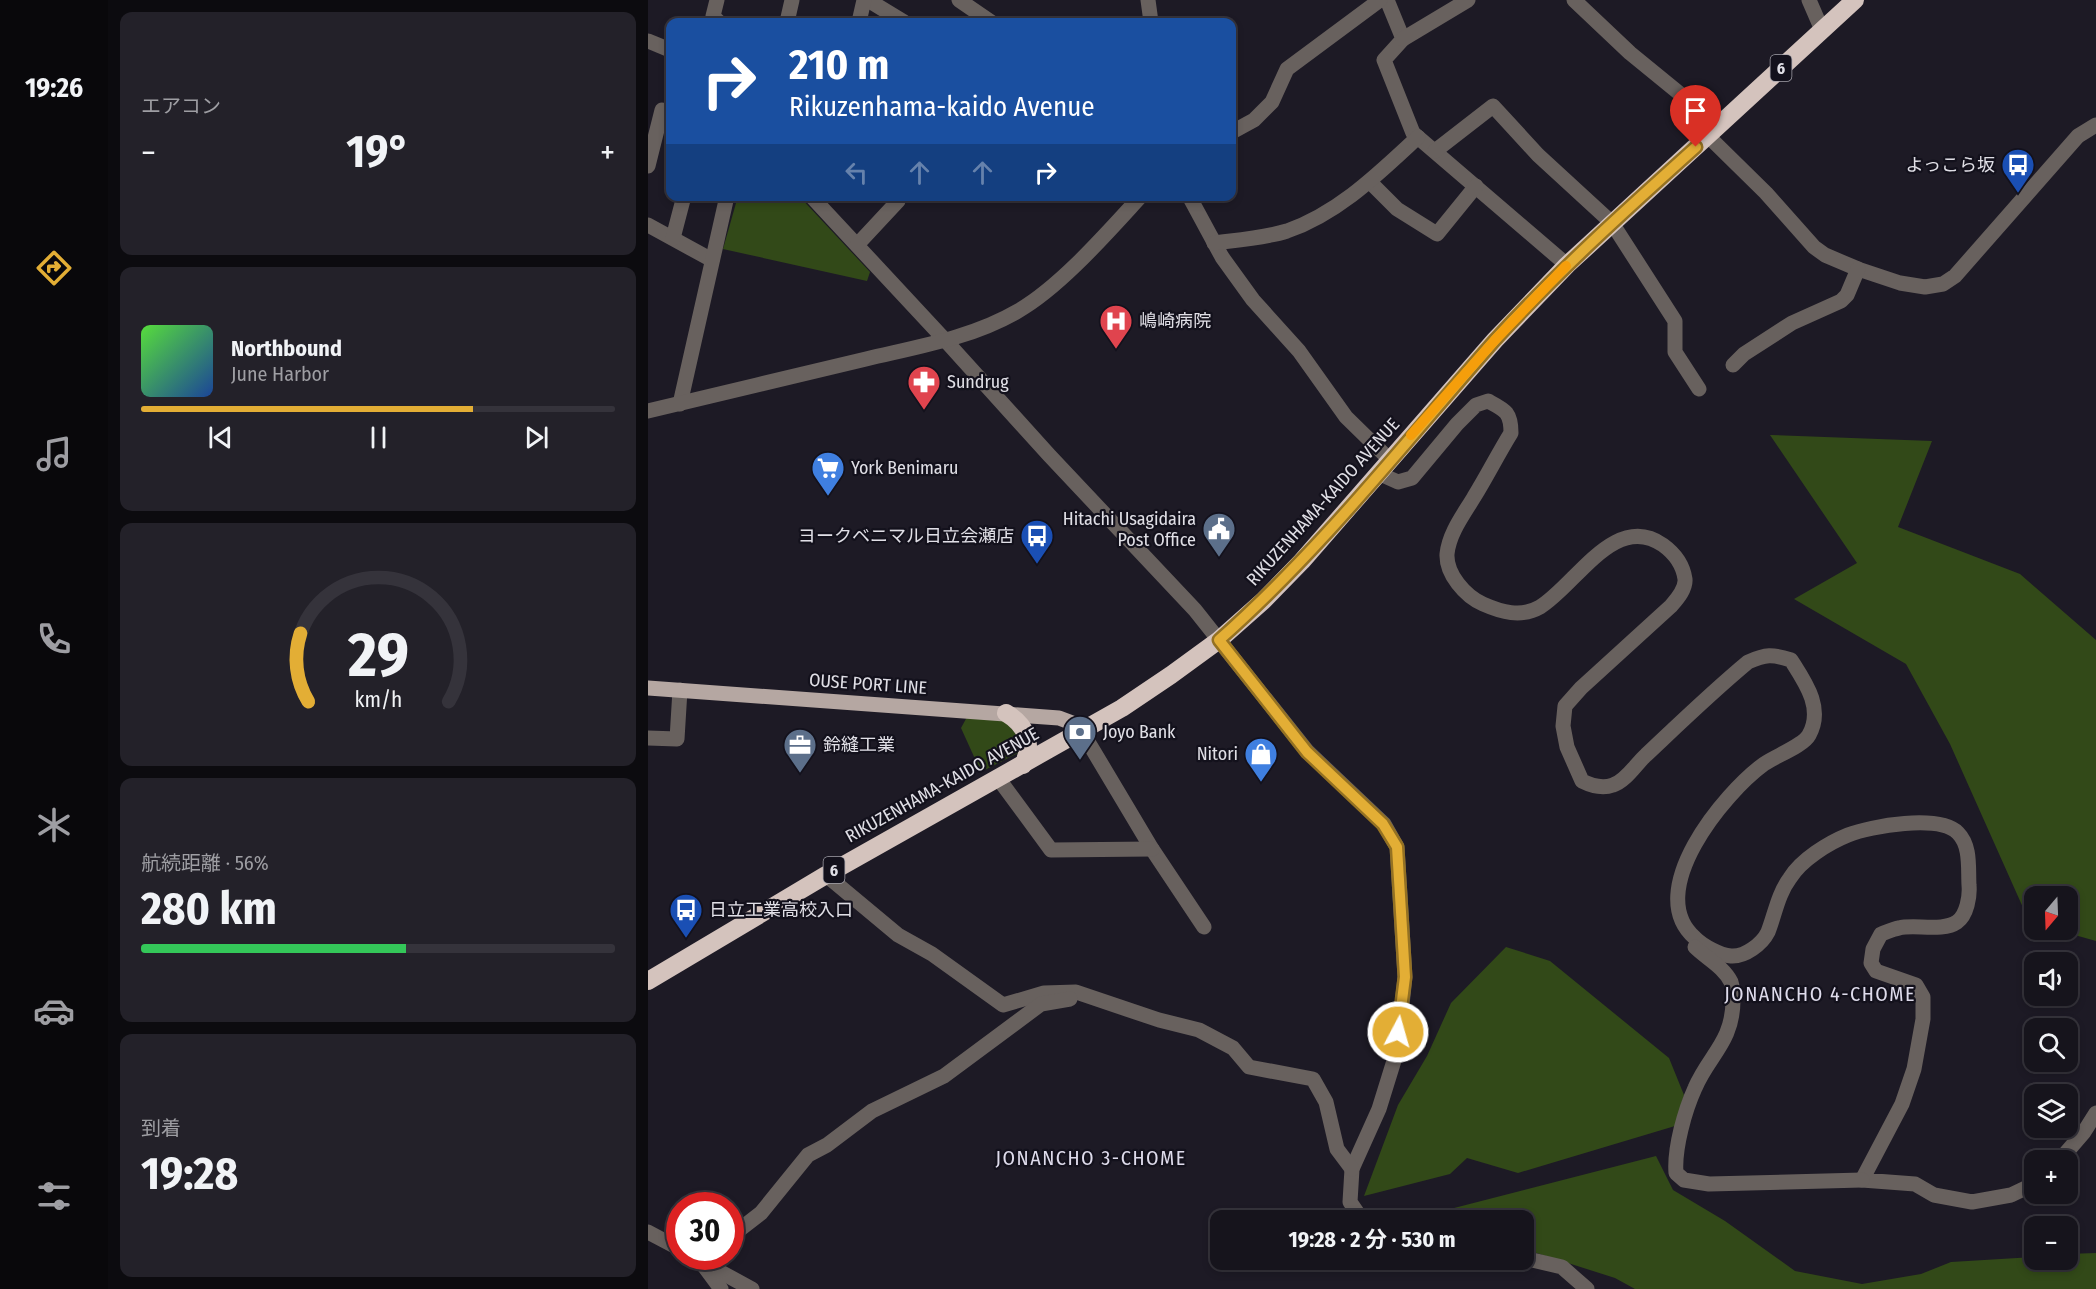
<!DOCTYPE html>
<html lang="ja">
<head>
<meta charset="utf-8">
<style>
	:root { --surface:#16141c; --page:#232129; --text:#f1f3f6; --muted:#9e9ea3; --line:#35333b; --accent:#e3ae35 }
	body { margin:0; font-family:"Fira Sans Condensed","Noto Sans JP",sans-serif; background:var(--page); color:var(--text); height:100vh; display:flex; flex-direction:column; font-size:22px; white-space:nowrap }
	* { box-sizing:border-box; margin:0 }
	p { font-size:20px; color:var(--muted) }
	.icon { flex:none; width:33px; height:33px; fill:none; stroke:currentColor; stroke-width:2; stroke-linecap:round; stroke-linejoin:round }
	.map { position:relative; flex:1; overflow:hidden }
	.panel { display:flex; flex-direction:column; gap:12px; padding:12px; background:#0c0b0f; width:540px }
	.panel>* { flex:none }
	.banner { position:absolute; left:18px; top:18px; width:570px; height:183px; border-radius:12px; box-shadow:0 3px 9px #0003,0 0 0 2px var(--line); background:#1a4fa0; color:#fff; overflow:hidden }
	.needle { width:39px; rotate:199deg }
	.fabs { position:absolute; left:1376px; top:886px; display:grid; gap:12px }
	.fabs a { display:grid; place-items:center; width:54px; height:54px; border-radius:12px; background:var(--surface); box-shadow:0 3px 9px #0003,0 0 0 2px var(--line); font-size:30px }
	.speed { position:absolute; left:18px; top:1192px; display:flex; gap:12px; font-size:30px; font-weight:700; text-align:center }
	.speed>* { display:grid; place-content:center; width:78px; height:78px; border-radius:50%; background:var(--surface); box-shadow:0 3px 9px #0003,0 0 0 2px var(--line); line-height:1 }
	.speed .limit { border:9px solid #d22; background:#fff; color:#111 }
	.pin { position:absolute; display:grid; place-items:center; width:51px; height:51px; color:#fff; margin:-62px -26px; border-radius:50% 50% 50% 0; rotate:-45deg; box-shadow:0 0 6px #0007 }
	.pin .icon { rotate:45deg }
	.me { position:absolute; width:66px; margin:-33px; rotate:6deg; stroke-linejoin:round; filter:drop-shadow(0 0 4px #0008) }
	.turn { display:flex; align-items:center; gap:21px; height:126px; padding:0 24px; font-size:27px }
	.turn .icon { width:78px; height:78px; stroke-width:2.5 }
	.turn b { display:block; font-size:42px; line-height:51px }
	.lanes { display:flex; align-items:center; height:57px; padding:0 24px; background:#0003; justify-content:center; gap:30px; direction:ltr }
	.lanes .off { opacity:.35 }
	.big { font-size:45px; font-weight:700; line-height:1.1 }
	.panel .card { flex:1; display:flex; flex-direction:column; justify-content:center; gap:9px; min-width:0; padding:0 21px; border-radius:12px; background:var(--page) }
	.panel .dial { align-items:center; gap:0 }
	.dial svg { height:156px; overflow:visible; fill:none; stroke:var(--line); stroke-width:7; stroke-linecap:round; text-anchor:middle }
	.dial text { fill:var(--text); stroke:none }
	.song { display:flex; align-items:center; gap:18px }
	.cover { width:72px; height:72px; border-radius:9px; background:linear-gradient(135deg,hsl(110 70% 55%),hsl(220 70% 35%)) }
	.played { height:6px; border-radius:3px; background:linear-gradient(90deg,var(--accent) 70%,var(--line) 70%) }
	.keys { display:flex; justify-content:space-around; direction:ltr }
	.heat { display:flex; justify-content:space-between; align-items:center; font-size:33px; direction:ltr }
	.charge { height:9px; border-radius:4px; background:linear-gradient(90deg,#34c759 56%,var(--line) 0) }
	.trip { position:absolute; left:562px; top:1210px; width:324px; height:60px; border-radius:12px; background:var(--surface); box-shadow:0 3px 9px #0003,0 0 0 2px var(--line); font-weight:700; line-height:60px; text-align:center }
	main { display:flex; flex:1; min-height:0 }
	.tabs { display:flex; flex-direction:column; width:108px; justify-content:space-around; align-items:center; background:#09080b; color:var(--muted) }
	.tabs .icon { width:42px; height:42px }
	.tabs .current { color:var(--accent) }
	.tabs b { font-size:27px; color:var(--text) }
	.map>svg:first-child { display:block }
	.green { fill:#324918 }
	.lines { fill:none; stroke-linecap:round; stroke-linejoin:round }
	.minor { stroke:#68615e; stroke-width:15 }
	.major { stroke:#b5a7a2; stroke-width:15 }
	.highway { stroke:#d4c3bd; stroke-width:18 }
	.route-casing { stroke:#947122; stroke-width:15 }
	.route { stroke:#e3ae35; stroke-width:10 }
	.slow { stroke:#f59e0b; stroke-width:10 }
	.labels { text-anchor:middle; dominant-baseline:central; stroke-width:4.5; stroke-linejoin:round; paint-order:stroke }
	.shield { fill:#13111c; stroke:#a2a1a9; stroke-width:1.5 }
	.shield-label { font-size:16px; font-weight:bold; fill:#e0dfe6 }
	.poi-label { font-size:18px; fill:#e0dfe6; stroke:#13111c; text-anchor:start }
	.street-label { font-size:18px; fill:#e0dfe6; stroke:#13111c }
	.neighbourhood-label { font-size:20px; letter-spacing:1.5px; fill:#dedbeb; stroke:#13111c }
</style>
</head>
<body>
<main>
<nav class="tabs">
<b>19:26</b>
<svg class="icon current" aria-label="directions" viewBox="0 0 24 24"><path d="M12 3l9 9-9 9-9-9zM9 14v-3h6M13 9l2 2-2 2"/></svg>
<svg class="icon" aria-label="music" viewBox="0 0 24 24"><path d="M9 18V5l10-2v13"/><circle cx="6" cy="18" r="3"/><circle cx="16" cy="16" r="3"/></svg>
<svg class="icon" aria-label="phone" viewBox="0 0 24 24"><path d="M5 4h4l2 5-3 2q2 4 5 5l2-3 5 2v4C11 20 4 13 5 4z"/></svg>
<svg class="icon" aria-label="climate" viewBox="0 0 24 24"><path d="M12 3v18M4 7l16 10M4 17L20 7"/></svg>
<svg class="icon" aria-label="car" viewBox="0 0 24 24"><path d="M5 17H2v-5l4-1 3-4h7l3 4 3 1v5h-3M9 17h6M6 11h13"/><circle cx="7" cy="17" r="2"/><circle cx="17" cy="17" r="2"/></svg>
<svg class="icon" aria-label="filters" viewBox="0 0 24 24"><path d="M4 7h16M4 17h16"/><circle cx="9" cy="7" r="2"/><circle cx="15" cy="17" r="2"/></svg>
</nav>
<section class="panel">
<div class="card"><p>エアコン</p>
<div class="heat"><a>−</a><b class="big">19°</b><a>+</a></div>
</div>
<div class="card">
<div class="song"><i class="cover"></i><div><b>Northbound</b><p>June Harbor</p></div></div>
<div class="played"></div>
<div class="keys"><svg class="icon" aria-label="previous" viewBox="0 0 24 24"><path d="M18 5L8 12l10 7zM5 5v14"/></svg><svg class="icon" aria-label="pause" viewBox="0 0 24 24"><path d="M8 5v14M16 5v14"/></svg><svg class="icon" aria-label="next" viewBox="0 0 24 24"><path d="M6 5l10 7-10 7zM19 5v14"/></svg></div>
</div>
<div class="card dial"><svg viewBox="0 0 100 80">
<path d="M14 69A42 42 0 1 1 86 69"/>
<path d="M14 69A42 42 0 0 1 10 34" stroke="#e3ae35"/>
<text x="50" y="56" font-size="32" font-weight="700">29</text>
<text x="50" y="72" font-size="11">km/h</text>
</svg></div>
<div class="card"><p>航続距離 · 56%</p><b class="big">280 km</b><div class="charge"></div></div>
<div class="card"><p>到着</p><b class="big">19:28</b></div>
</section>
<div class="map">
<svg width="1448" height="1289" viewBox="0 0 1448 1289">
	<rect width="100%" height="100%" fill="#1d1a25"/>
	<g class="green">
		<path d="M90,196L152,197L222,272L219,281L75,249Z"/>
		<path d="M1122,435L1284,441L1250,527L1372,574L1448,640V941L1409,930H1419V897H1386V923L1381,921L1302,744L1258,664L1146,599L1209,563Z"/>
		<path d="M319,717L357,720L370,737V753L333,772L313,728Z"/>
		<path d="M858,947L902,961L1021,1058L1036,1095L1027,1126L870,1173L819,1158L802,1174L716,1196L750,1105L779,1056L803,1003Z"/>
		<path d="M1008,1156L1025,1190L1077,1221L1147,1271L1214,1284L1273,1274L1303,1262L1386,1257V1260H1419V1254L1448,1253V1289H987L967,1278L876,1249V1221H792L775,1216Z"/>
	</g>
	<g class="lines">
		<g class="minor">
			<path d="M69,0L65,16L71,22"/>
			<path d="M220,0L256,22"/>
			<path d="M311,0L343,22"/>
			<path d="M500,0L503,22"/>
			<path d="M739,0L755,39L736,60L765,133L919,265"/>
			<path d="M926,0L982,53L1031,93L1054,119L1060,136L1118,193L1166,247L1177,255L1210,269L1252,283L1277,287L1295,284L1307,276L1430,136L1448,125"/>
			<path d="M1161,0L1174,30"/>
			<path d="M139,22L144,0"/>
			<path d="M211,22L216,0"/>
			<path d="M755,39L820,0"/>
			<path d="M0,41L22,50"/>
			<path d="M584,132L606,120L624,102L639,69L732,0"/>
			<path d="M787,151L845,106L890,155L964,223L1027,321V352L1051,389"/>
			<path d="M0,166L14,110L22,118"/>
			<path d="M722,182L749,209L789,234L828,186"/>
			<path d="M163,196L297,340L401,455L547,610L659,751L736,824L749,847L757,977L749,1051L731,1109L704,1169L702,1202L715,1221"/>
			<path d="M541,196L574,257L605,300L651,351L698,417L742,460"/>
			<path d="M0,225L64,260"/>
			<path d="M25,238L36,196"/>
			<path d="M566,243C590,240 617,238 639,231C691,213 731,173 770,137"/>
			<path d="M209,245L250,201L251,196"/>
			<path d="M1085,365L1096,354L1144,323L1193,301L1199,295L1210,269"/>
			<path d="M32,404L79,196"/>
			<path d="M0,411C73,394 145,376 218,359C268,347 324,338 370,311C412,287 459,233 493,196"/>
			<path d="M730,473L750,482L764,478L809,424L828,405L840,401C857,410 863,412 863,433C850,454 839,476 826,497C816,514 801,533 799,554C798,574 817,596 835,604C853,612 873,618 892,607C928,585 967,511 1015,545C1026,553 1035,565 1037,579C1038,589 1029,599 1023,606L933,688L917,706L915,726L919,747L934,781C944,786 954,789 965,785C978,781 988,764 998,755C1032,723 1065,691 1100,662C1118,654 1124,654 1143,660C1157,682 1176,708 1161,735C1155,746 1127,756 1116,764C1076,793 994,892 1047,938C1055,946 1072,955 1083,956C1097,957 1114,944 1120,932C1127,914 1130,894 1142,878C1153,860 1180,843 1200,835C1223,826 1291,814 1310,833C1323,846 1320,868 1321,885C1322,896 1319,915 1309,922C1295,932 1266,924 1251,928C1245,929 1239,932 1233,934L1225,949L1223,963L1228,971L1268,985L1275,997V1019L1266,1069L1254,1104L1214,1180L1267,1184L1286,1195L1324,1202L1363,1195L1386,1184"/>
			<path d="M433,730L504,849L556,927"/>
			<path d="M0,738L29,739L32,690"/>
			<path d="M350,778L403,850L504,849"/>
			<path d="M178,875L250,935L284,954L355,1005L396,993L428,992L511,1020L551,1030L585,1048L601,1067L665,1079L678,1102L689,1149L704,1169"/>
			<path d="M1047,947C1058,958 1076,967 1083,982C1085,988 1085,994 1085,1000C1085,1042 1061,1055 1047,1088C1037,1110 1026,1148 1028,1173L1036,1180L1061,1184L1214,1180"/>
			<path d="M1411,1161L1436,1132L1448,1113"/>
			<path d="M0,1232L32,1249"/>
			<path d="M82,1237L113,1213L160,1155L179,1145L224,1111L296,1076L393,1004L422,999"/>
			<path d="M45,1257L104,1289"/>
			<path d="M876,1258L914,1267L939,1289"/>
			<path d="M56,1266L73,1289"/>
		</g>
		<path class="major" d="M0,688L411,718L427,724L433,730"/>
		<g class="highway">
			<path d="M358,713C378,725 386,743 375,765"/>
			<path d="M0,981L178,875L474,708L523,675L571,640L615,601L654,561L847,340L919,265L1207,0"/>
		</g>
	</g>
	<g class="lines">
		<g class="route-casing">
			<path id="route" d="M750,1032L757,977L749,847L735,824L659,752L571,640C673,550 757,442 847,340C910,271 979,209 1048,147"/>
		</g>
		<use href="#route" class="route"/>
		<path class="slow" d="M763,435L847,340L918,266"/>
	</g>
	<defs>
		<g id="bus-pin" transform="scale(1.725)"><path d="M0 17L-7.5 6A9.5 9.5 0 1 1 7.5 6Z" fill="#1a4fb4" stroke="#13111c"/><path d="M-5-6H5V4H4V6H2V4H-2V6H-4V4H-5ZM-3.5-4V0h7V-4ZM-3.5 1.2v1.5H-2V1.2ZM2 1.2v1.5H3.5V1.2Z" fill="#fff"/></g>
		<g id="hospital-pin" transform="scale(1.725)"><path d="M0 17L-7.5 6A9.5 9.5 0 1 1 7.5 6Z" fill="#e0444e" stroke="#13111c"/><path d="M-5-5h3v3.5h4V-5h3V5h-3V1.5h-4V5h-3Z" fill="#fff"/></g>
		<g id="pharmacy-pin" transform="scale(1.725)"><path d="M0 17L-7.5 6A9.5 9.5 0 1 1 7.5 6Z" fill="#e0444e" stroke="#13111c"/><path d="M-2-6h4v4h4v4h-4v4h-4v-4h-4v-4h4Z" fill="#fff"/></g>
		<g id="supermarket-pin" transform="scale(1.725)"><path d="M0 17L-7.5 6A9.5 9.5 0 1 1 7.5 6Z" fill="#3f7fe0" stroke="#13111c"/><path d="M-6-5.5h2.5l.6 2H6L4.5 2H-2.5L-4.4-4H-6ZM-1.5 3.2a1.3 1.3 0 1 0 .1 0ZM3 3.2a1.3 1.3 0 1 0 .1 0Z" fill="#fff"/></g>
		<g id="civic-pin" transform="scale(1.725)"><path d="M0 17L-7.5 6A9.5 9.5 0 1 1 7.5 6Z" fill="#5c6f8a" stroke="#13111c"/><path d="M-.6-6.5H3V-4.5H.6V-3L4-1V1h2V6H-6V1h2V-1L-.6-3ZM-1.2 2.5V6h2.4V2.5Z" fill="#fff"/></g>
		<g id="bank-pin" transform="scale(1.725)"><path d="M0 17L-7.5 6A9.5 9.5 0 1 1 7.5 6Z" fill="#5c6f8a" stroke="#13111c"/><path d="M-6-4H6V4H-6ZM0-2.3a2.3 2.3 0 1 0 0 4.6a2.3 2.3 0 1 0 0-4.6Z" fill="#fff"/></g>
		<g id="office-pin" transform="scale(1.725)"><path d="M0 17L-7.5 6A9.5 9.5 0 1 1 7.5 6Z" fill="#5c6f8a" stroke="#13111c"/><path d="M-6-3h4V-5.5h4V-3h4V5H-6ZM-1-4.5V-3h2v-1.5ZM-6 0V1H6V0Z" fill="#fff"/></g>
		<g id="shop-pin" transform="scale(1.725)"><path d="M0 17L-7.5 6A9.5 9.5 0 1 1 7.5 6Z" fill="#3f7fe0" stroke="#13111c"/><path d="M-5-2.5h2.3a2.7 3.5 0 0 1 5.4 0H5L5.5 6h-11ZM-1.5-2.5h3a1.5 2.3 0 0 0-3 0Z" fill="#fff"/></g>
	</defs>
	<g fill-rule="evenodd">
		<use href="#bus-pin" x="1370" y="165"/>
		<use href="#hospital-pin" x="468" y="321"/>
		<use href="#pharmacy-pin" x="276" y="382"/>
		<use href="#supermarket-pin" x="180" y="468"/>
		<use href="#civic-pin" x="571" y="529"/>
		<use href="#bus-pin" x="389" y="536"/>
		<use href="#bank-pin" x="432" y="732"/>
		<use href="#office-pin" x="152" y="745"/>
		<use href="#shop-pin" x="613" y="754"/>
		<use href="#bus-pin" x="38" y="910"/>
	</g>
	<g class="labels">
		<g class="shield">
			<rect x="1122.5" y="55" width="21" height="26" rx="4.5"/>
			<rect x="175.5" y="857" width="21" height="26" rx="4.5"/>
		</g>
		<g class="shield-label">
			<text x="1133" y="68">6</text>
			<text x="186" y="870">6</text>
		</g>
		<g class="poi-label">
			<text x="1347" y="165" text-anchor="end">よっこら坂</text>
			<text x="491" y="321">嶋崎病院</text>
			<text x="299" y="382">Sundrug</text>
			<text x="203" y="468">York Benimaru</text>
			<text x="548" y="519" text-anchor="end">Hitachi Usagidaira<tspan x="548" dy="21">Post Office</tspan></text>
			<text x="366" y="536" text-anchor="end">ヨークベニマル日立会瀬店</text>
			<text x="455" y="732">Joyo Bank</text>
			<text x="175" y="745">鈴縫工業</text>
			<text x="590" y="754" text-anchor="end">Nitori</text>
			<text x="61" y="910">日立工業高校入口</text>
		</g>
		<g class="street-label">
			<text transform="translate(675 502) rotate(-48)">RIKUZENHAMA-KAIDO AVENUE</text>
			<text transform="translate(220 684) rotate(4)">OUSE PORT LINE</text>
			<text transform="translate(294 785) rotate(-29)">RIKUZENHAMA-KAIDO AVENUE</text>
		</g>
		<g class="neighbourhood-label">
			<text x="1172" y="994">JONANCHO 4-CHOME</text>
			<text x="443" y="1158">JONANCHO 3-CHOME</text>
		</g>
	</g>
</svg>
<div class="fabs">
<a><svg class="needle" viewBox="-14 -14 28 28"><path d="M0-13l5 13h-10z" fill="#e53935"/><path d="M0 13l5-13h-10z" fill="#9e9ea3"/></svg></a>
<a><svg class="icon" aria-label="sound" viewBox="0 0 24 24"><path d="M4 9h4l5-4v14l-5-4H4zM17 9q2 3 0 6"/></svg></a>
<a><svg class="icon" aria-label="search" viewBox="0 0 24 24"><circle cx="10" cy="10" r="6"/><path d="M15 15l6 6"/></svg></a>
<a><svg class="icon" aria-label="layers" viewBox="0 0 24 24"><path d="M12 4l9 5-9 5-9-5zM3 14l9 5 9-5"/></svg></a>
<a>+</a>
<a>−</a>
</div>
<div class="speed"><div class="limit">30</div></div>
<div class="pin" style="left:1048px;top:147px;background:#d93025"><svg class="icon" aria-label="arrive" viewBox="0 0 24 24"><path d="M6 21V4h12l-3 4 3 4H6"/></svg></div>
<svg class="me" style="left:750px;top:1032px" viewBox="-20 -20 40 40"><circle r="17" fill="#e3ae35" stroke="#fff" stroke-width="3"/><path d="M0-11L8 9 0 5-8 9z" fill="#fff"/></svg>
<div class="trip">19:28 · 2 分 · 530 m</div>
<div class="banner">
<div class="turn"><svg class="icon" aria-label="right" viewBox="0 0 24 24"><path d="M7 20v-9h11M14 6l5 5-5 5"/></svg><div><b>210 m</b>Rikuzenhama-kaido Avenue</div></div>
<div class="lanes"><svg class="icon off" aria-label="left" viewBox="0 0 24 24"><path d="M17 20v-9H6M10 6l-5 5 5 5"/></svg><svg class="icon off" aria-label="ahead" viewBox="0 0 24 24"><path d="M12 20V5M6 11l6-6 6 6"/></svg><svg class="icon off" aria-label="ahead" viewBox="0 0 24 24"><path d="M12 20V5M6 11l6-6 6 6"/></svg><svg class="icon" aria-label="right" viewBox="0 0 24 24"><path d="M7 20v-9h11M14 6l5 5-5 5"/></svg></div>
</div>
</div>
</main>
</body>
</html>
